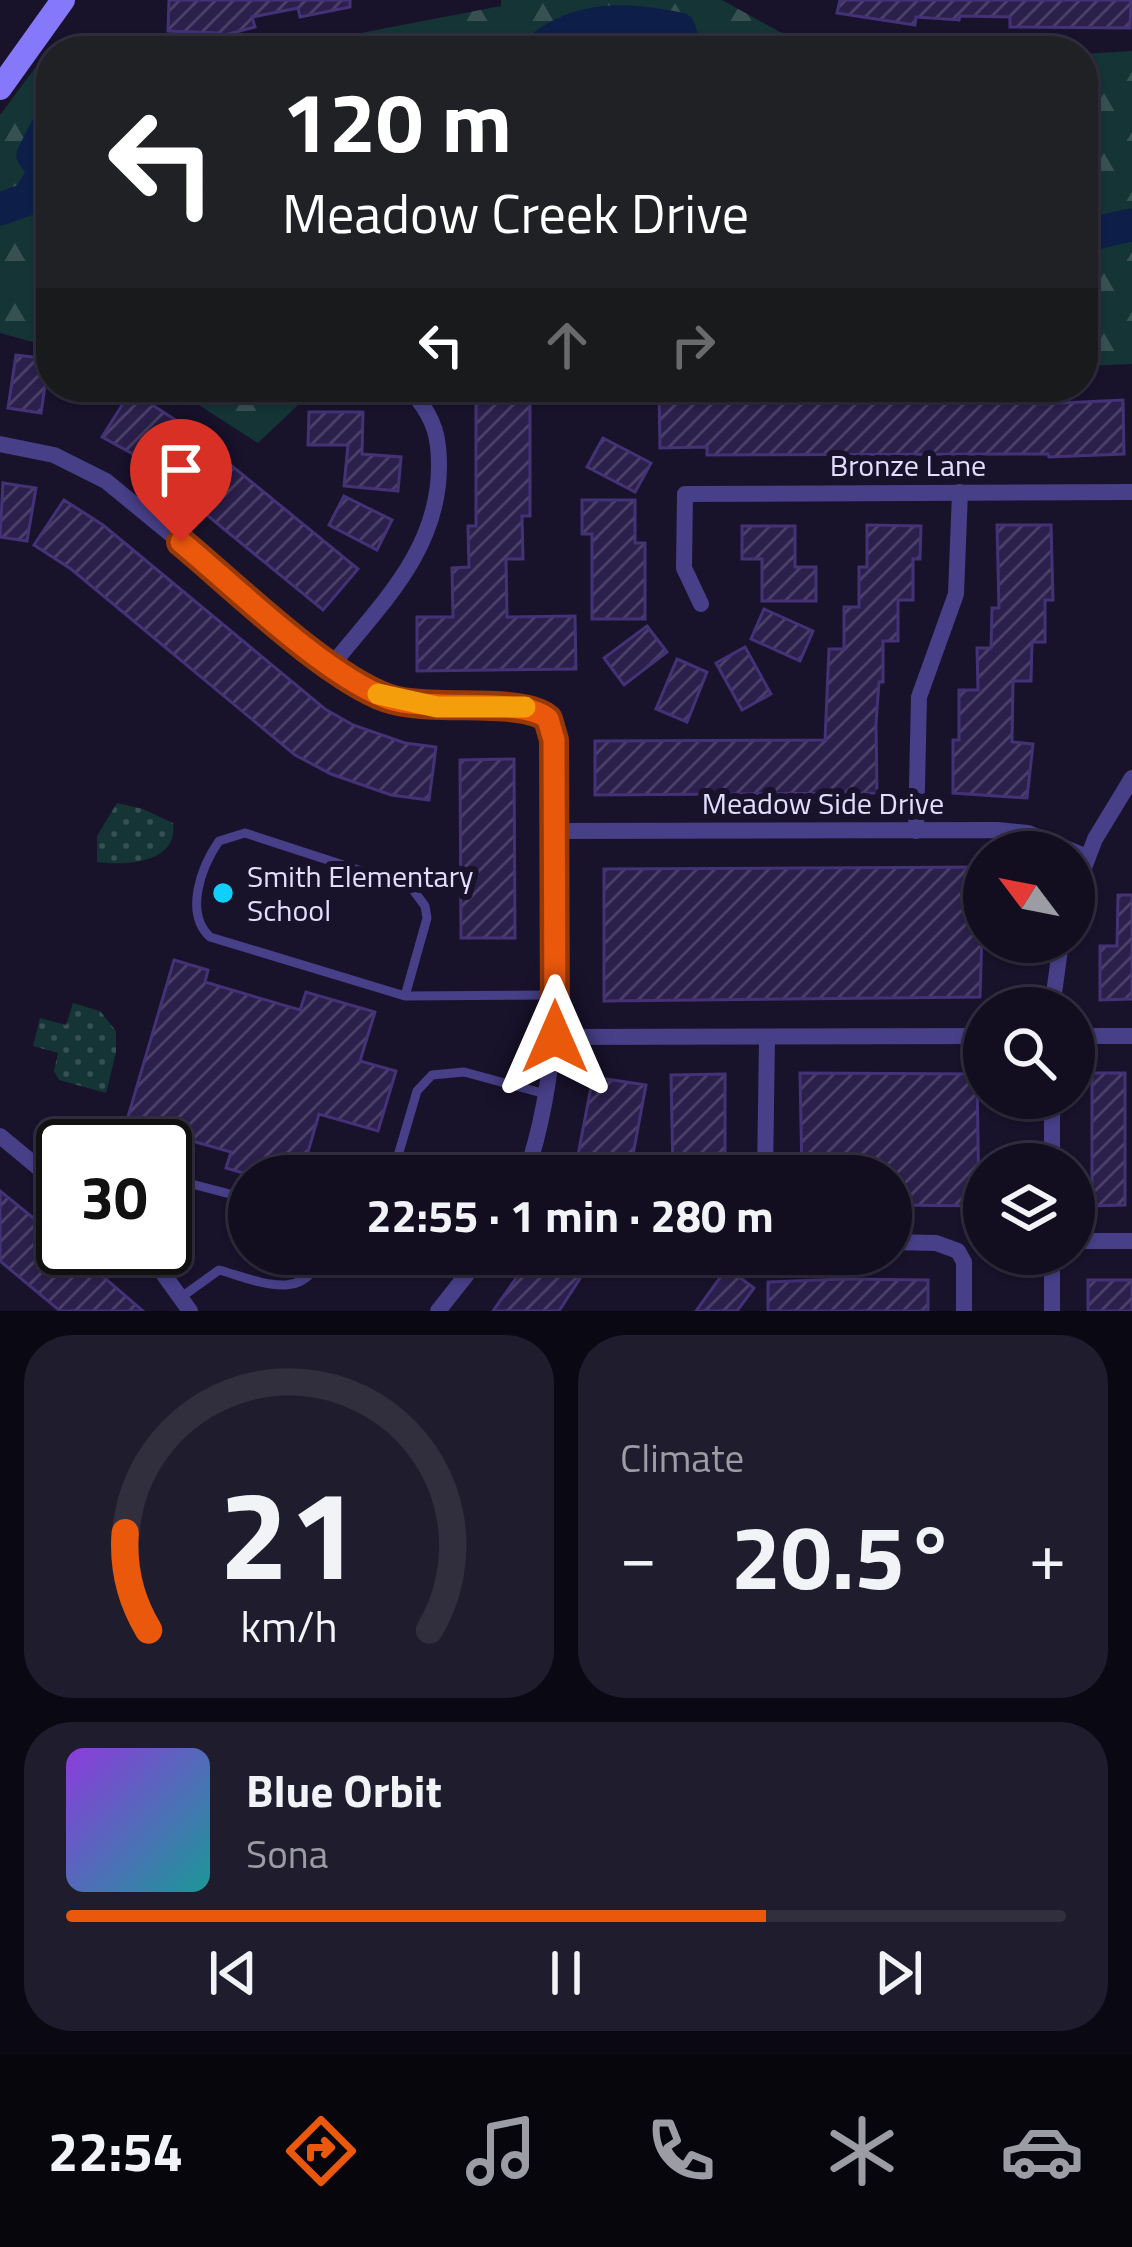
<!DOCTYPE html>
<html lang="en">
<head>
<meta charset="utf-8">
<style>
	:root { --surface:#120e20; --page:#1f1c2d; --text:#f1f3f6; --muted:#9c9ca5; --line:#312e3e; --accent:#ea580c }
	body { margin:0; font-family:"Titillium Web",sans-serif; background:var(--page); color:var(--text); height:100vh; display:flex; flex-direction:column; font-size:45px; white-space:nowrap }
	* { box-sizing:border-box; margin:0 }
	p { font-size:39px; color:var(--muted) }
	.icon { flex:none; width:66px; height:66px; fill:none; stroke:currentColor; stroke-width:2; stroke-linecap:round; stroke-linejoin:round }
	.map { position:relative; height:1311px; overflow:hidden }
	.drawer { display:flex; flex-direction:column; gap:24px; padding:24px; background:#0a0812; flex:1 }
	.drawer>* { flex:none }
	.guide { position:absolute; left:36px; top:36px; width:1062px; height:366px; border-radius:48px; box-shadow:0 3px 9px #0004,0 0 0 3px var(--line); background:#202124; color:#fff; overflow:hidden }
	.needle { width:78px; rotate:302deg }
	.buttons { position:absolute; left:963px; top:831px; display:grid; gap:24px }
	.buttons a { display:grid; place-items:center; width:132px; height:132px; border-radius:50%; background:var(--surface); box-shadow:0 3px 9px #0004,0 0 0 3px var(--line); font-size:60px }
	.speed { position:absolute; left:36px; top:1119px; display:flex; gap:24px; font-size:60px; font-weight:700; text-align:center }
	.speed>* { display:grid; place-content:center; width:156px; height:156px; border-radius:50%; background:var(--surface); box-shadow:0 3px 9px #0004,0 0 0 3px var(--line); line-height:1 }
	.speed .limit { border:6px solid #111; border-radius:18px; background:#fff; color:#111 }
	.pin { position:absolute; display:grid; place-items:center; width:102px; height:102px; color:#fff; margin:-123px -51px; border-radius:50% 50% 50% 0; rotate:-45deg; box-shadow:0 0 12px #0007 }
	.pin .icon { rotate:45deg }
	.me { position:absolute; width:132px; margin:-66px; rotate:0deg; stroke-linejoin:round; filter:drop-shadow(0 0 9px #0008) }
	.turn { display:flex; align-items:center; gap:42px; height:252px; padding:0 48px; font-size:54px }
	.turn .icon { width:156px; height:156px; stroke-width:2.5 }
	.turn b { display:block; font-size:84px; line-height:102px }
	.lanes { display:flex; align-items:center; height:114px; padding:0 48px; background:#0003; justify-content:center; gap:60px; direction:ltr }
	.lanes .off { opacity:.35 }
	.big { font-size:90px; font-weight:700; line-height:1.1 }
	.drawer .tile { flex:1; display:flex; flex-direction:column; justify-content:center; gap:18px; min-width:0; padding:0 42px; border-radius:48px; background:var(--page) }
	.drawer .dial { align-items:center; gap:0 }
	.dial svg { height:312px; overflow:visible; fill:none; stroke:var(--line); stroke-width:7; stroke-linecap:round; text-anchor:middle }
	.dial text { fill:var(--text); stroke:none }
	.song { display:flex; align-items:center; gap:36px }
	.cover { width:144px; height:144px; border-radius:18px; background:linear-gradient(135deg,hsl(270 70% 55%),hsl(180 70% 35%)) }
	.played { height:12px; border-radius:6px; background:linear-gradient(90deg,var(--accent) 70%,var(--line) 70%) }
	.keys { display:flex; justify-content:space-around; direction:ltr }
	.heat { display:flex; justify-content:space-between; align-items:center; font-size:66px; direction:ltr }
	.drawer .tiles { flex:1; display:grid; gap:24px; grid-template-columns:1fr 1fr }
	.tile:last-child { grid-column:span 2 }
	.trip { position:absolute; left:228px; top:1155px; width:684px; height:120px; border-radius:60px; background:var(--surface); box-shadow:0 3px 9px #0004,0 0 0 3px var(--line); font-weight:700; line-height:120px; text-align:center }
	.menu { display:flex; height:192px; justify-content:space-around; align-items:center; background:#07060d; color:var(--muted) }
	.menu .icon { width:84px; height:84px }
	.menu .current { color:var(--accent) }
	.menu b { font-size:54px; color:var(--text) }
	.map>svg:first-child { display:block }
	.green { fill:url(#green-dots) }
	.forest { fill:url(#forest-firs) }
	.lines { fill:none; stroke-linecap:round; stroke-linejoin:round }
	.river { stroke:#0d1f49; stroke-width:33 }
	.building { fill:url(#building-hatch); stroke:#443277; stroke-width:3 }
	.service { stroke:#473f88; stroke-width:9 }
	.minor { stroke:#473f88; stroke-width:16 }
	.secondary { stroke:#8578fb; stroke-width:24 }
	.route-casing { stroke:#983908; stroke-width:30 }
	.route { stroke:#ea580c; stroke-width:21 }
	.slow { stroke:#f59e0b; stroke-width:21 }
	.poi-dot { fill:#10cff8; stroke:#18122b; stroke-width:4.5 }
	.labels { text-anchor:middle; dominant-baseline:central; stroke-width:12; stroke-linejoin:round; paint-order:stroke }
	.street-label { font-size:30px; fill:#e4ddfe; stroke:#18122b }
	.poi-label { font-size:30px; fill:#e4ddfe; stroke:#18122b; text-anchor:start }
</style>
</head>
<body>
<div class="map">
<svg width="1132" height="1311" viewBox="0 0 1132 1311">
	<defs>
		<pattern id="green-dots" width="8" height="8" patternUnits="userSpaceOnUse" patternTransform="scale(3)"><rect width="8" height="8" fill="#153435"/><path d="M2 2h.1M6 6h.1" fill="none" stroke="#375153" stroke-width="1.8" stroke-linecap="round"/></pattern>
		<pattern id="forest-firs" width="22" height="20" patternUnits="userSpaceOnUse" patternTransform="scale(3)"><rect width="22" height="20" fill="#153435"/><path d="M5 1l3.5 6h-7zM16 11l3.5 6h-7z" fill="#375153"/></pattern>
		<pattern id="building-hatch" width="6" height="6" patternUnits="userSpaceOnUse" patternTransform="scale(3)"><rect width="6" height="6" fill="#2b1f4c"/><path d="M-1 1l2-2M0 6l6-6M5 7l2-2" fill="none" stroke="#4a3f67"/></pattern>
	</defs>
	<rect width="100%" height="100%" fill="#18122b"/>
	<g class="green">
		<path d="M117,803L143,809L173,823C179,863 125,866 97,862V836Z"/>
		<path d="M73,1003L100,1011L116,1031V1053L106,1093L59,1080L54,1071L58,1053L33,1046L40,1018L66,1025Z"/>
	</g>
	<g class="forest">
		<path d="M501,0H722L780,32L855,51H267L501,6Z"/>
		<path d="M1132,51V364L1083,366V54Z"/>
		<path d="M41,60L51,62V347L0,333V115Z"/>
		<path d="M171,387H317L258,443Z"/>
	</g>
	<g class="lines">
		<g class="river">
			<path d="M537,51C579,15 628,18 679,29L686,51"/>
			<path d="M0,209L28,199L45,172L33,155L51,120"/>
			<path d="M1083,240L1099,232L1132,225"/>
		</g>
	</g>
	<g class="building">
		<path d="M169,0H350V7L300,17L298,8L252,17L255,27L221,36L220,33L168,31Z"/>
		<path d="M840,0H1131L1130,28L1010,27V17L960,16L959,20L916,17L915,25L837,13Z"/>
		<path d="M16,355L49,359L41,413L8,408Z"/>
		<path d="M131,391L177,421L358,569L323,610L131,453L102,437Z"/>
		<path d="M659,394H693V401L1040,400V404L1123,400L1124,454L1049,457L1048,454L707,455V447L660,448Z"/>
		<path d="M530,400V516H522L523,559H506L507,617L575,616L576,669L417,671V617H453L452,568L469,567L468,526H476V402Z"/>
		<path d="M309,412H363L362,454L401,457L398,491L344,486L348,445H308Z"/>
		<path d="M603,438L651,463L635,492L587,467Z"/>
		<path d="M3,483L36,488L27,541L0,537Z"/>
		<path d="M344,496L392,520L377,550L329,525Z"/>
		<path d="M64,500L103,525L325,709L353,725L405,743L436,747L429,800L391,795L331,774L295,755L71,569L34,545Z"/>
		<path d="M582,500H635V543H645V619H592V534H582Z"/>
		<path d="M867,525L921,526L920,559H913V600H898V641H883V682H879L876,724L877,793L595,795V741L825,740L829,649H844V607H859V567H867Z"/>
		<path d="M997,525H1051L1053,600H1045V642H1032L1031,681H1013L1012,742L1033,744L1027,798L953,793V740H959V690H978L977,648H991L992,608H999Z"/>
		<path d="M742,526H795V567H816V601H762V559H742Z"/>
		<path d="M764,609L813,631L800,661L751,639Z"/>
		<path d="M647,626L667,652L624,685L604,658Z"/>
		<path d="M745,647L771,694L742,710L716,663Z"/>
		<path d="M677,659L707,672L687,722L656,709Z"/>
		<path d="M514,759L515,938H461L460,760Z"/>
		<path d="M984,867L980,997L604,1001V869Z"/>
		<path d="M1118,895H1132V999L1100,1000V946H1117Z"/>
		<path d="M174,960L208,970L205,982L300,1010L306,992L375,1012L360,1061L396,1071L378,1131L319,1114L301,1176L257,1172L253,1176L226,1168L231,1152L168,1134L165,1146L146,1141L148,1134L125,1127Z"/>
		<path d="M800,1073L977,1074L979,1206L897,1205L896,1176H802Z"/>
		<path d="M1092,1073H1125V1205L1092,1206Z"/>
		<path d="M725,1074V1176H673L671,1075Z"/>
		<path d="M593,1077L646,1085L629,1176H569L577,1160Z"/>
		<path d="M0,1191L63,1242V1248H70L143,1311H60L0,1261Z"/>
		<path d="M533,1254H576L590,1263L559,1311H493Z"/>
		<path d="M727,1268L754,1288L737,1311H696Z"/>
		<path d="M844,1279L928,1280V1311H768V1282Z"/>
		<rect x="1088" y="1280" width="44" height="31"/>
	</g>
	<g class="lines">
		<g class="service">
			<path d="M405,996L427,918L425,906L411,887L245,833L219,841C201,867 184,913 210,937L405,996L555,995"/>
			<path d="M392,1176L417,1091L432,1075L464,1072L546,1094"/>
			<path d="M165,1177L249,1199"/>
			<path d="M432,1254L465,1276"/>
			<path d="M180,1298L219,1270C255,1280 307,1305 320,1254"/>
		</g>
		<g class="minor">
			<path d="M0,444L54,455L106,481L319,656L376,693L437,707H526L548,719L553,740C554,878 572,1045 525,1176"/>
			<path d="M701,604L684,568L685,494L1132,492"/>
			<path d="M332,665C381,604 439,550 439,466C439,438 435,421 417,398"/>
			<path d="M554,831L997,830L1028,833L1087,857"/>
			<path d="M916,831L919,697L956,594L960,492"/>
			<path d="M1074,894L1095,839L1132,778"/>
			<path d="M1052,1008L1061,942"/>
			<path d="M1074,1036H1132"/>
			<path d="M555,1037L984,1036"/>
			<path d="M0,1136L63,1188"/>
			<path d="M1052,1164V1098"/>
			<path d="M765,1176L767,1037"/>
			<path d="M1074,1241H1132"/>
			<path d="M891,1242L936,1243L958,1251L964,1262V1311"/>
			<path d="M136,1248L162,1272L190,1311"/>
			<path d="M1052,1254V1311"/>
			<path d="M438,1311L483,1254"/>
		</g>
		<path class="secondary" d="M0,88L63,0"/>
	</g>
	<g class="lines">
		<g class="route-casing">
			<path id="route" d="M181,542C233,585 326,676 387,698C428,713 524,696 548,719L554,740L555,1037"/>
		</g>
		<use href="#route" class="route"/>
		<path class="slow" d="M378,694L437,707H525"/>
	</g>
	<circle class="poi-dot" cx="223" cy="893" r="12"/>
	<g class="labels">
		<g class="street-label">
			<text x="908" y="465">Bronze Lane</text>
			<text x="823" y="803">Meadow Side Drive</text>
		</g>
		<g class="poi-label">
			<text x="247" y="876">Smith Elementary<tspan x="247" dy="34">School</tspan></text>
		</g>
	</g>
</svg>
<div class="buttons">
<a><svg class="needle" viewBox="-14 -14 28 28"><path d="M0-13l5 13h-10z" fill="#e53935"/><path d="M0 13l5-13h-10z" fill="#9c9ca5"/></svg></a>
<a><svg class="icon" aria-label="search" viewBox="0 0 24 24"><circle cx="10" cy="10" r="6"/><path d="M15 15l6 6"/></svg></a>
<a><svg class="icon" aria-label="layers" viewBox="0 0 24 24"><path d="M12 4l9 5-9 5-9-5zM3 14l9 5 9-5"/></svg></a>
</div>
<div class="speed"><div class="limit">30</div></div>
<div class="pin" style="left:181px;top:542px;background:#d93025"><svg class="icon" aria-label="arrive" viewBox="0 0 24 24"><path d="M6 21V4h12l-3 4 3 4H6"/></svg></div>
<svg class="me" style="left:555px;top:1037px" viewBox="-20 -20 40 40"><path d="M0-17L14 15 0 8-14 15z" fill="#ea580c" stroke="#fff" stroke-width="4"/></svg>
<div class="trip">22:55 · 1 min · 280 m</div>
<div class="guide">
<div class="turn"><svg class="icon" aria-label="left" viewBox="0 0 24 24"><path d="M17 20v-9H6M10 6l-5 5 5 5"/></svg><div><b>120 m</b>Meadow Creek Drive</div></div>
<div class="lanes"><svg class="icon" aria-label="left" viewBox="0 0 24 24"><path d="M17 20v-9H6M10 6l-5 5 5 5"/></svg><svg class="icon off" aria-label="ahead" viewBox="0 0 24 24"><path d="M12 20V5M6 11l6-6 6 6"/></svg><svg class="icon off" aria-label="right" viewBox="0 0 24 24"><path d="M7 20v-9h11M14 6l5 5-5 5"/></svg></div>
</div>
</div>
<section class="drawer">
<div class="tiles">
<div class="tile dial"><svg viewBox="0 0 100 80">
<path d="M14 69A42 42 0 1 1 86 69"/>
<path d="M14 69A42 42 0 0 1 8 44" stroke="#ea580c"/>
<text x="50" y="56" font-size="32" font-weight="700">21</text>
<text x="50" y="72" font-size="11">km/h</text>
</svg></div>
<div class="tile"><p>Climate</p>
<div class="heat"><a>−</a><b class="big">20.5°</b><a>+</a></div>
</div>
<div class="tile">
<div class="song"><i class="cover"></i><div><b>Blue Orbit</b><p>Sona</p></div></div>
<div class="played"></div>
<div class="keys"><svg class="icon" aria-label="previous" viewBox="0 0 24 24"><path d="M18 5L8 12l10 7zM5 5v14"/></svg><svg class="icon" aria-label="pause" viewBox="0 0 24 24"><path d="M8 5v14M16 5v14"/></svg><svg class="icon" aria-label="next" viewBox="0 0 24 24"><path d="M6 5l10 7-10 7zM19 5v14"/></svg></div>
</div>
</div>
</section>
<nav class="menu">
<b>22:54</b>
<svg class="icon current" aria-label="directions" viewBox="0 0 24 24"><path d="M12 3l9 9-9 9-9-9zM9 14v-3h6M13 9l2 2-2 2"/></svg>
<svg class="icon" aria-label="music" viewBox="0 0 24 24"><path d="M9 18V5l10-2v13"/><circle cx="6" cy="18" r="3"/><circle cx="16" cy="16" r="3"/></svg>
<svg class="icon" aria-label="phone" viewBox="0 0 24 24"><path d="M5 4h4l2 5-3 2q2 4 5 5l2-3 5 2v4C11 20 4 13 5 4z"/></svg>
<svg class="icon" aria-label="climate" viewBox="0 0 24 24"><path d="M12 3v18M4 7l16 10M4 17L20 7"/></svg>
<svg class="icon" aria-label="car" viewBox="0 0 24 24"><path d="M5 17H2v-5l4-1 3-4h7l3 4 3 1v5h-3M9 17h6M6 11h13"/><circle cx="7" cy="17" r="2"/><circle cx="17" cy="17" r="2"/></svg>
</nav>
</body>
</html>
